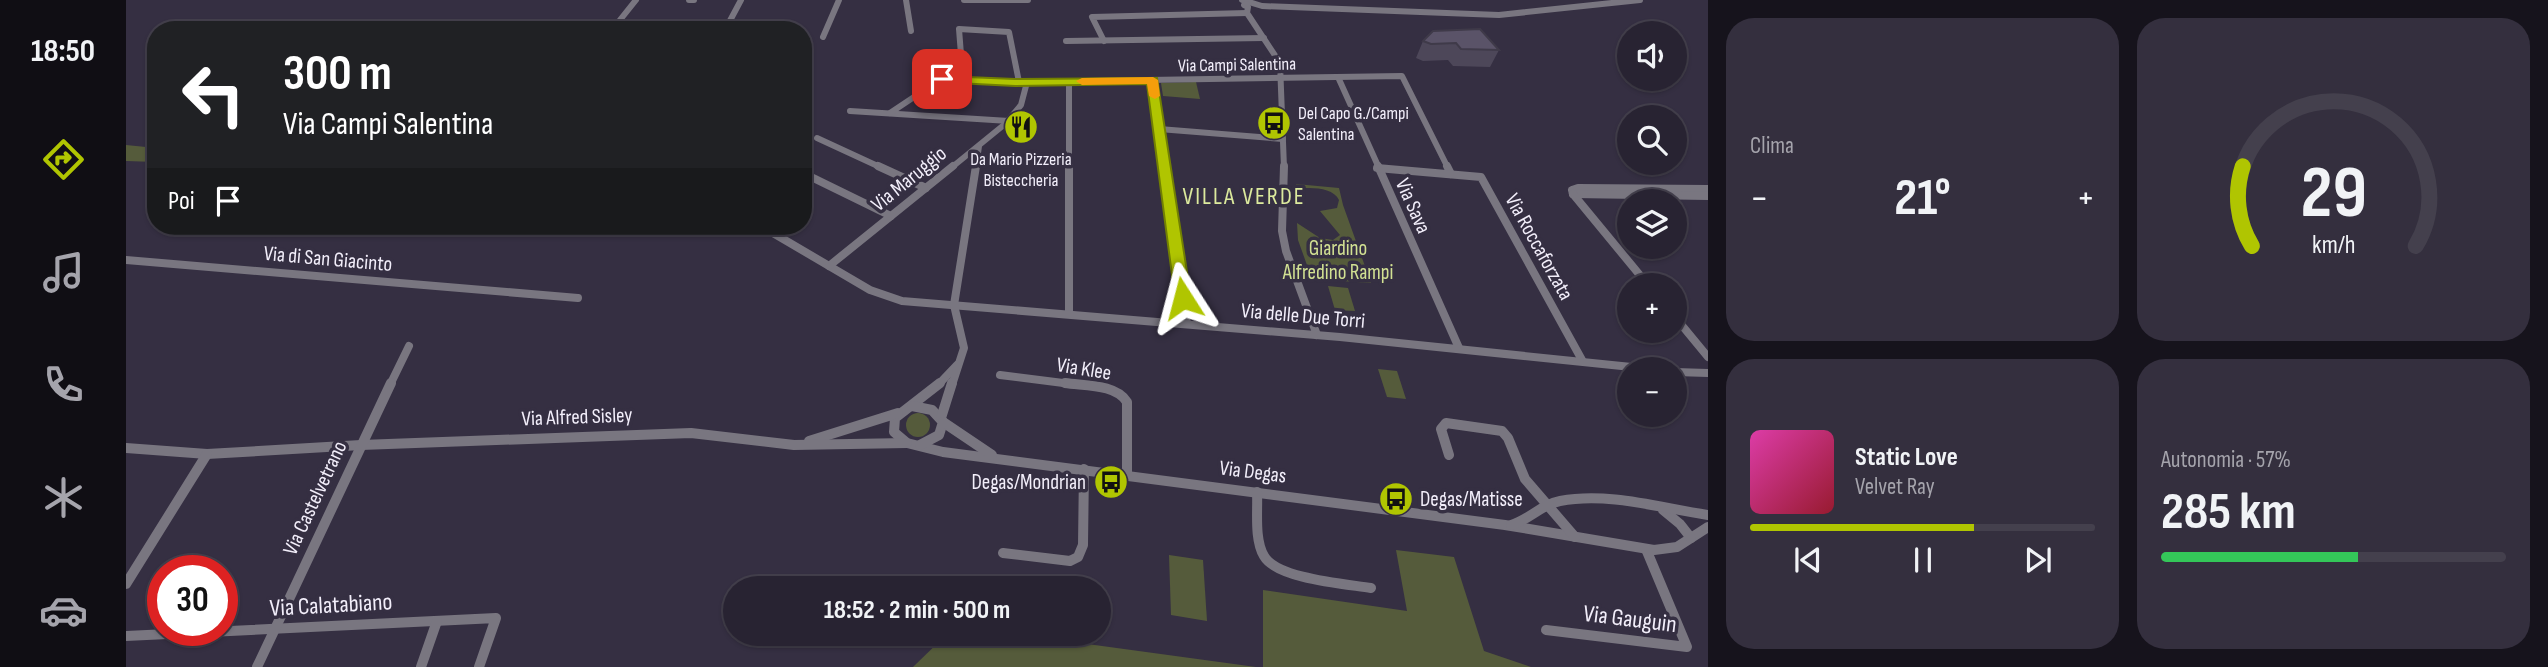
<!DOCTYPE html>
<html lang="it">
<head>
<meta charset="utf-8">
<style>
	:root { --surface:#282332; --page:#342f3e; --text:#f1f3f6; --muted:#a5a4ac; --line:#44404d; --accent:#b0c501 }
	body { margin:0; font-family:"Sofia Sans Condensed",sans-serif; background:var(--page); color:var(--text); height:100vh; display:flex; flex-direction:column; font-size:26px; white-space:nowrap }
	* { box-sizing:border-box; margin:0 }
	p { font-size:23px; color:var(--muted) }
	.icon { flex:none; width:38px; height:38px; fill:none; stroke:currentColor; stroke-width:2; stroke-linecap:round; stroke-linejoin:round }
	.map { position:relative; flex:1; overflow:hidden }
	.drawer { display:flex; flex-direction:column; gap:18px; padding:18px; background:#16131c; width:840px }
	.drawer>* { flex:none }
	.top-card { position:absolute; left:21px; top:21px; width:665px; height:214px; border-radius:28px; box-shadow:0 2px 5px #0004,0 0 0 2px var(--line); background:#202124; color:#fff; overflow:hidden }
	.controls { position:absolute; left:1491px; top:21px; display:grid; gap:14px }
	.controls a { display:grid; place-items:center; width:70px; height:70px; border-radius:50%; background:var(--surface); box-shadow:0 2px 5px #0004,0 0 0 2px var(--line); font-size:35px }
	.speed { position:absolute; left:21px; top:555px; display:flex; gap:14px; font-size:35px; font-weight:700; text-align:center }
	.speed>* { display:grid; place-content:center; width:91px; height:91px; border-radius:50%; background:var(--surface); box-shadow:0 2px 5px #0004,0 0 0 2px var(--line); line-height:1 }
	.speed .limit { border:10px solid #d22; background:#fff; color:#111 }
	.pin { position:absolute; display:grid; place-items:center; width:60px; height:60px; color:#fff; margin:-30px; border-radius:14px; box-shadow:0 4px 10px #0006 }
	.me { position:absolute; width:77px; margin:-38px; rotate:351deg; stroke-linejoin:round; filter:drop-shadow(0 0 5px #0008) }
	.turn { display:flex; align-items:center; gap:24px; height:147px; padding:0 21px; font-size:32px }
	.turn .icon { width:91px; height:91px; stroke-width:2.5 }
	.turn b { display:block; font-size:49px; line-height:60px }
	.then { display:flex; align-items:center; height:66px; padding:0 21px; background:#0003; gap:14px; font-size:26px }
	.big { font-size:52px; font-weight:700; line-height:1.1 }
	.drawer .card { flex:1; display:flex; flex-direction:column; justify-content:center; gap:10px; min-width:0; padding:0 24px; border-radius:28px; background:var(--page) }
	.drawer .dial { align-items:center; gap:0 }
	.dial svg { height:182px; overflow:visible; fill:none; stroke:var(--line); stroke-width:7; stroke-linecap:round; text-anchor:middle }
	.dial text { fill:var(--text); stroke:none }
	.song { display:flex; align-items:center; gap:21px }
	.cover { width:84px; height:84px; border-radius:10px; background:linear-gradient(135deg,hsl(320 70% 55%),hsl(350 70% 35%)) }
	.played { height:7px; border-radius:4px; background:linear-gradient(90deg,var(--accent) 65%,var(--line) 65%) }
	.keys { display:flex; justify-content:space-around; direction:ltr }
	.heat { display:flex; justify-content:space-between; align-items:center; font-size:38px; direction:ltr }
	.charge { height:10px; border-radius:5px; background:linear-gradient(90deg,#34c759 57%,var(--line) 0) }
	.drawer .tiles { flex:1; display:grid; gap:18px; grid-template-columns:repeat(2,1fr) }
	.trip { position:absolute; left:597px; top:576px; width:388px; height:70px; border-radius:35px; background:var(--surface); box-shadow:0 2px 5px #0004,0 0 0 2px var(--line); font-weight:700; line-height:70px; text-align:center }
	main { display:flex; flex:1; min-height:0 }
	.tabs { display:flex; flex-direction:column; width:126px; justify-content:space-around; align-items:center; background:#100e14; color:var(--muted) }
	.tabs .icon { width:49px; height:49px }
	.tabs .on { color:var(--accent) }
	.tabs b { font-size:32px; color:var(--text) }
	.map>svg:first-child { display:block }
	.green { fill:#555b3b }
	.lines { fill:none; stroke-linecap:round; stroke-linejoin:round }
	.street-far2 { stroke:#797680; stroke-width:6 }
	.street-far1 { stroke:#797680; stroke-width:8 }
	.street { stroke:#797680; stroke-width:10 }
	.wall { fill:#4d4759 }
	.building { fill:#5a5368; stroke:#3f3a49; stroke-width:2 }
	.route { fill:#b0c501; stroke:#728001; stroke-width:2 }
	.slow { fill:#f59e0b }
	.labels { text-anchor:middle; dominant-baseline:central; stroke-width:7; stroke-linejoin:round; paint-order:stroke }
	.far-street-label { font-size:18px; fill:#f2eefa; stroke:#352f42 }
	.far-poi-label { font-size:18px; fill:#f2eefa; stroke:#352f42; text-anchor:start }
	.street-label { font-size:21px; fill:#f2eefa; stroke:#352f42 }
	.park-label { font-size:21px; fill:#d2e193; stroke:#352f42 }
	.poi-label { font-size:21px; fill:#f2eefa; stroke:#352f42; text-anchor:end }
	.quarter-label { font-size:24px; letter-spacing:2px; fill:#dcea9d; stroke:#352f42 }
	.near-street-label { font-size:24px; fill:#f2eefa; stroke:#352f42 }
</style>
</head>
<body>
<main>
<nav class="tabs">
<b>18:50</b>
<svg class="icon on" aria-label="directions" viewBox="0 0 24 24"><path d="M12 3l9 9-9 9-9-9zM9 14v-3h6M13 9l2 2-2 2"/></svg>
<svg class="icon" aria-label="music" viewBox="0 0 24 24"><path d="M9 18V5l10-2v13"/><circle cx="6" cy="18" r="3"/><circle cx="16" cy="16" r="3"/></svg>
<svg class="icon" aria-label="phone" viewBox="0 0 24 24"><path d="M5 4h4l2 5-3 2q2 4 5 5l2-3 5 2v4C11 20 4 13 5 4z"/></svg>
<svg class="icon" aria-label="climate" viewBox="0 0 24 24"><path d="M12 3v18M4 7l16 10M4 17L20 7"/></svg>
<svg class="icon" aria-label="car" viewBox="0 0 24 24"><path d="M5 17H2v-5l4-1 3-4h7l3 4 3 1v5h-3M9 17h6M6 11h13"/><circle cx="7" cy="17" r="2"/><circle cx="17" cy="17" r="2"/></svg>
</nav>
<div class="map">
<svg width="1582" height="667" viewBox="0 0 1582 667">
	<rect width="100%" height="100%" fill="#352f42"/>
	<g class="green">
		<path d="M1070,82L1074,99L1037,96L1035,83Z"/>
		<path d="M0,145L30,148V162L0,161Z"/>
		<path d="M1170,184L1213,188L1217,205L1245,283L1186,279L1172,240L1171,223L1194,238L1207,240L1214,235L1194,211L1211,208L1213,200C1207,187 1183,187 1171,189Z"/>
		<path d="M1202,286L1222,288L1229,311L1209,310Z"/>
		<path d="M1252,369L1271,371L1280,399L1261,397Z"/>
		<circle cx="792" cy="425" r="12"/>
		<path d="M1270,550L1328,557L1358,651L1405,667H1137V590L1281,611Z"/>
		<path d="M1043,555L1077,560L1081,621L1045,615Z"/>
		<path d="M821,634H889L1130,667H787Z"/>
	</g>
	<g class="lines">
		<g class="street-far2">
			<path d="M563,0H568"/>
			<path d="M780,0L785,31"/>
			<path d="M838,0H902"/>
			<path d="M1116,0L1136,6L1373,15L1514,0"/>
			<path d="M1121,4L1118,5L1122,7L1121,13L1154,63L1158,168"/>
			<path d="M486,30L510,0"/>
			<path d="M599,30L615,0"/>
			<path d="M697,37L713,0"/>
			<path d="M940,41L1138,38"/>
			<path d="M978,41L966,17L1121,13"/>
			<path d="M1212,77L1253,168"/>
			<path d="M837,80L833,29L883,32L893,82"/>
			<path d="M1027,80L1039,168"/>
			<path d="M943,81V168"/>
			<path d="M724,111L883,121"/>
			<path d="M764,113L815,79L897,82L1276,76L1322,168"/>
			<path d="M1033,129L1157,139"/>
			<path d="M691,138L756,168"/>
			<path d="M825,168L879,124L895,105L901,82"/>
			<path d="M850,168L853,146"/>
		</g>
		<g class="street-far1">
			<path d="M752,166L800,188"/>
			<path d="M943,166V314"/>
			<path d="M1039,166L1061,324"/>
			<path d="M1158,166L1156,231L1160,251L1191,335"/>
			<path d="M1252,166L1333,348"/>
			<path d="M1321,166L1325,174"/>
			<path d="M1251,168L1355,177L1456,360"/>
			<path d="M677,173L765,216"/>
			<path d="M1447,194L1446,190L1452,188L1582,189"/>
			<path d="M1447,194L1582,196"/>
			<path d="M1447,194L1522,285"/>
			<path d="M635,226L744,290L776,301L1214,337L1525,369"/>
			<path d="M0,260L452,298"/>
			<path d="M703,266L827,166"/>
			<path d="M1549,317L1582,357"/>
			<path d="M1549,372L1582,373"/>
			<path d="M874,375L953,385"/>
			<path d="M264,385L283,346"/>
			<path d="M812,385L831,365"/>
			<path d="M826,385L838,348L828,305L850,166"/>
		</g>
		<g class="street">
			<path d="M814,383L769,418L768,432L781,443L817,452L1379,525L1528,550L1551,547L1582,527"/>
			<path d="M939,383C959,386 990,384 1001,402V475"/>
			<path d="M786,406L806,410L817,422L813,435L794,445"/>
			<path d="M815,418L826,383"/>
			<path d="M817,422L866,455"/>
			<path d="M683,441L772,413"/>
			<path d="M0,448L81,454L235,445L565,433L668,445L781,443"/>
			<path d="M1323,455L1315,429L1320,423L1376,431L1382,438L1399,479L1449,537"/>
			<path d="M1131,492C1132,511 1128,539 1138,556C1151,579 1221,584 1245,588"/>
			<path d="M1537,510L1554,524L1565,538"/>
			<path d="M1385,525C1403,520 1416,504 1434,501C1483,492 1534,508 1582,515"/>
			<path d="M877,553L944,561L952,557L957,545L958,469"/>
			<path d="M0,584L81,454"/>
			<path d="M1420,630L1561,647L1520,549"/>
			<path d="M0,636L370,618L353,667"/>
			<path d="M131,667L265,383"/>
			<path d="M295,667L311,621"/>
		</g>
	</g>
	<path class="wall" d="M1354,29L1373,50L1364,67L1327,66L1322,60L1297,61L1290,58L1297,41Z"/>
	<path class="building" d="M1354,29L1373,50L1335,49L1330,43L1305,44L1297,41L1307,31Z"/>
	<path class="route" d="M816,76L889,79L1031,78L1065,298L1062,301H1052L1049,298L1021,84L889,86L811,82V77Z"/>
	<path class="slow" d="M1027,77L1032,80L1034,96L1029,99L1023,96L1021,84L956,85L950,81L956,78Z"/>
	<defs>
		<g id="bus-disc" transform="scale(1.75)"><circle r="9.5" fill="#b0c501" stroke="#352f42"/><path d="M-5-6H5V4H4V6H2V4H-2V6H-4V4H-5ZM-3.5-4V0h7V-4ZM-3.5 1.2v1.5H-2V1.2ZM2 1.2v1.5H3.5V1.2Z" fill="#111"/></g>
		<g id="restaurant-disc" transform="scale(1.75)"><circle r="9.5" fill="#b0c501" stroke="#352f42"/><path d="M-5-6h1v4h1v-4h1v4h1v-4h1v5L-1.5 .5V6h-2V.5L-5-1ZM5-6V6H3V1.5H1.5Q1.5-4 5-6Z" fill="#111"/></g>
	</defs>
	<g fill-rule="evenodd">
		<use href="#bus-disc" x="1148" y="123"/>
		<use href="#restaurant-disc" x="895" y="127"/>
		<use href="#bus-disc" x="985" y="482"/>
		<use href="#bus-disc" x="1270" y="499"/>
	</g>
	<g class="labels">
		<g class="far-street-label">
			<text transform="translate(1111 65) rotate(-1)">Via Campi Salentina</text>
		</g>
		<g class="far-poi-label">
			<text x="1172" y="113">Del Capo G./Campi<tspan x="1172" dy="21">Salentina</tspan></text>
			<text x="895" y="159" text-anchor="middle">Da Mario Pizzeria<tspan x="895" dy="21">Bisteccheria</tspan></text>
		</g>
		<g class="street-label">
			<text transform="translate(783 179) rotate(-39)">Via Maruggio</text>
			<text transform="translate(1287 206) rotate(66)">Via Sava</text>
			<text transform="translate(1413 247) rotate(61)">Via Roccaforzata</text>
			<text transform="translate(202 259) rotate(5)">Via di San Giacinto</text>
			<text transform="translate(1177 316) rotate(5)">Via delle Due Torri</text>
			<text transform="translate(958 369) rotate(9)">Via Klee</text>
			<text transform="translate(451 417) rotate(-2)">Via Alfred Sisley</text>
			<text transform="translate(1127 472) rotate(7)">Via Degas</text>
			<text transform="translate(189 498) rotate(-65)">Via Castelvetrano</text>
		</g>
		<g class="park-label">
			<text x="1212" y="248">Giardino<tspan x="1212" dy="24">Alfredino Rampi</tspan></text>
		</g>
		<g class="poi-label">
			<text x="960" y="482">Degas/Mondrian</text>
			<text x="1294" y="499" text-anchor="start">Degas/Matisse</text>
		</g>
		<g class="quarter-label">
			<text x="1118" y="196">VILLA VERDE</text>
		</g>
		<g class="near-street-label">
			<text transform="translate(205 605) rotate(-3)">Via Calatabiano</text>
			<text transform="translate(1504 619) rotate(7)">Via Gauguin</text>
		</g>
	</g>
</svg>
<div class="controls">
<a><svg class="icon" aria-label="sound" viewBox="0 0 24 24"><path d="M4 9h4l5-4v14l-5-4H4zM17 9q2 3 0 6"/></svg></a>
<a><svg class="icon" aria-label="search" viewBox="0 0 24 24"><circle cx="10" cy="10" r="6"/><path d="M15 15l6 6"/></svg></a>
<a><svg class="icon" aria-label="layers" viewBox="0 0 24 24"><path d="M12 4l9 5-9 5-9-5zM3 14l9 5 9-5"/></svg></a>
<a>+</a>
<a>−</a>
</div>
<div class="speed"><div class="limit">30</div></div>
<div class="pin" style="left:816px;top:79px;background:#d93025"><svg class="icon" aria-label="arrive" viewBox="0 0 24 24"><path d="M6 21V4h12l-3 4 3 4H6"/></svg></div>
<svg class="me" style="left:1057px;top:298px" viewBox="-20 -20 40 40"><path d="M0-17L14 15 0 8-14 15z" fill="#b0c501" stroke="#fff" stroke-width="4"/></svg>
<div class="trip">18:52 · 2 min · 500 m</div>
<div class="top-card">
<div class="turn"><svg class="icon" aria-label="left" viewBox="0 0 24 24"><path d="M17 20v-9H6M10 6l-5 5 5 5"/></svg><div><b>300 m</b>Via Campi Salentina</div></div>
<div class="then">Poi<svg class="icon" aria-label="arrive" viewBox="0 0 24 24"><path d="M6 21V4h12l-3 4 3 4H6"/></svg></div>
</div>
</div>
<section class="drawer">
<div class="tiles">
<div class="card"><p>Clima</p>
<div class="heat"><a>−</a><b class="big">21°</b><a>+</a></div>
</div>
<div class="card dial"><svg viewBox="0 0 100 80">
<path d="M14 69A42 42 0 1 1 86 69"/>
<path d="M14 69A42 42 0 0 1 10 34" stroke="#b0c501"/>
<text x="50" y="56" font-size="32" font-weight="700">29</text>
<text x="50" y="72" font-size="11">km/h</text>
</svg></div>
<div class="card">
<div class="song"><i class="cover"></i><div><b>Static Love</b><p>Velvet Ray</p></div></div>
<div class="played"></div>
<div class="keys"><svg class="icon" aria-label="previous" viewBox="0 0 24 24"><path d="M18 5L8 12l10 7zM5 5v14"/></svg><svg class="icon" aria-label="pause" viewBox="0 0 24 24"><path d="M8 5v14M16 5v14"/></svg><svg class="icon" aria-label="next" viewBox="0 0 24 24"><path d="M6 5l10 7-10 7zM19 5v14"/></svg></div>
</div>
<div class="card"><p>Autonomia · 57%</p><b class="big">285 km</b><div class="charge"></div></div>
</div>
</section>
</main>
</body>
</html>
